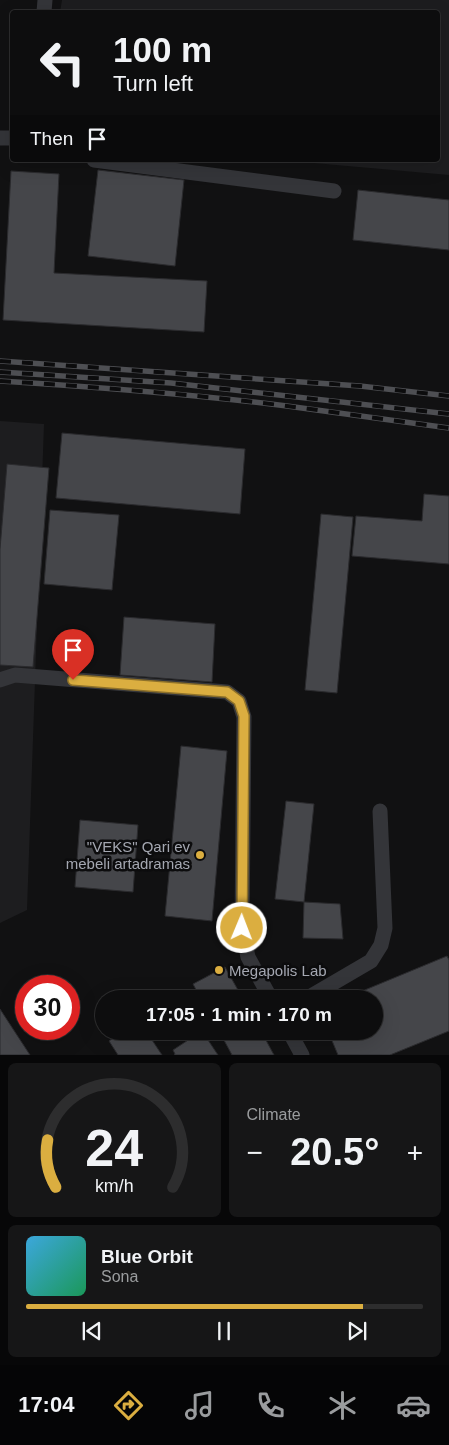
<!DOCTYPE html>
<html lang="en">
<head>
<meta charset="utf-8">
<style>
	:root { --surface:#0d0d0e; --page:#161617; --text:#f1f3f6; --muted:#9a9c9e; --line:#2d2d2e; --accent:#dbae40 }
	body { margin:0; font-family:Arial,sans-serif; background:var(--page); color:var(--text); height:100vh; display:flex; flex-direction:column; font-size:19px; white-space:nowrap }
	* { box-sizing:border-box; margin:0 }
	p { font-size:16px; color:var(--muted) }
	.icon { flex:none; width:28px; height:28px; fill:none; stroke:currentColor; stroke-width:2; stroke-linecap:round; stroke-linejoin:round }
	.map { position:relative; height:1055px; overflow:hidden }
	.sheet { display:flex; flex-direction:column; gap:8px; padding:8px; background:#070708; flex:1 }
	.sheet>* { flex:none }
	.guide { position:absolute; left:10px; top:10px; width:430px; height:152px; border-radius:5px; box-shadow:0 5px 20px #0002,0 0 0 1px var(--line); background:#0d0d0e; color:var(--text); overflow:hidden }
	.speed { position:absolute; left:15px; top:975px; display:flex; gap:10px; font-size:25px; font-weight:700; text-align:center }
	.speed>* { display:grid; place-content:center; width:65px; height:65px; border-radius:50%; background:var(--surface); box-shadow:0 5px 20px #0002,0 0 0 1px var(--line); line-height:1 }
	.speed .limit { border:8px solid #d22; background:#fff; color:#111 }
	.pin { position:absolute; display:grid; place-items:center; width:42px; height:42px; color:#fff; margin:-51px -21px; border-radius:50% 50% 50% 0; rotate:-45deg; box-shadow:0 0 5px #0007 }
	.pin .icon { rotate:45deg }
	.me { position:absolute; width:55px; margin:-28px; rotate:1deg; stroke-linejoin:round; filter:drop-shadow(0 0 4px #0008) }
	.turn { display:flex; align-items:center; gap:18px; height:105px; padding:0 20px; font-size:22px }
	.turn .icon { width:65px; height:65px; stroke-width:2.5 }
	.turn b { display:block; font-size:35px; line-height:42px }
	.then { display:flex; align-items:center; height:48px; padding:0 20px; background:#0003; gap:10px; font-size:19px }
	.big { font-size:38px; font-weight:700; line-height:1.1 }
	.sheet .tile { flex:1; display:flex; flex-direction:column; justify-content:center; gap:8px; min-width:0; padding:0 18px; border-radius:8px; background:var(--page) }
	.sheet .dial { align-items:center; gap:0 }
	.dial svg { height:130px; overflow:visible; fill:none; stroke:var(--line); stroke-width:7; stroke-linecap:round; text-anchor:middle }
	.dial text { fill:var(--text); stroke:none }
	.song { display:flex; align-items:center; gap:15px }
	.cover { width:60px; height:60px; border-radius:8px; background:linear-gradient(135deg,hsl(200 70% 55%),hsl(150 70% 35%)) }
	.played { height:5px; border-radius:2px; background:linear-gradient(90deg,var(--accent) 85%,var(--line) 85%) }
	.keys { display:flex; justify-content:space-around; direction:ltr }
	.heat { display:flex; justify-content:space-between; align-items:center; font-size:28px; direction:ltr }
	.sheet .tiles { flex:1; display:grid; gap:8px; grid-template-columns:1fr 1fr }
	.tile:last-child { grid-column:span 2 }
	.trip { position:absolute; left:95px; top:990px; width:288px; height:50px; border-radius:25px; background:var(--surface); box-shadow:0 5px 20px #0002,0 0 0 1px var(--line); font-weight:700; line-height:50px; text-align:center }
	.tabs { display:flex; height:80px; justify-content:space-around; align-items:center; background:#050506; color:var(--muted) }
	.tabs .icon { width:35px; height:35px }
	.tabs .selected { color:var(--accent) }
	.tabs b { font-size:22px; color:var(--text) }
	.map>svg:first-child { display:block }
	.built { fill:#1d1d1f }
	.building { fill:#45464a; stroke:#2b2b2e }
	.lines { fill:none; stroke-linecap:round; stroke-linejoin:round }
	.minor { stroke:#343539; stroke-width:15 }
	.rail-casing { stroke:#4e4f53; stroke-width:5.5 }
	.rail { stroke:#0c0c0d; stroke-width:4; stroke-dasharray:11; stroke-linecap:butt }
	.route-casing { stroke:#8e712a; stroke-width:12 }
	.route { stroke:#dbae40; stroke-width:9 }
	.poi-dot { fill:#dbae40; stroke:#0c0c0d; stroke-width:2 }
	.labels { text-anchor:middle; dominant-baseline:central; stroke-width:5; stroke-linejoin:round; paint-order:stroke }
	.poi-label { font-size:15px; fill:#a4a7b1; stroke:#0c0c0d; text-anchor:end }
</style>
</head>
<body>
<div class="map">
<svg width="449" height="1055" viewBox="0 0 449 1055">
	<rect width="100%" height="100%" fill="#111112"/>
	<g class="built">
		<path d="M62,0H449V175L280,160H438V12H60Z"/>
		<path d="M0,421L44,424L27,910L0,923Z"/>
	</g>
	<g class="building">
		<path d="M98,170L184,180L175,266L88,256Z"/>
		<path d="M11,171L59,174L54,273L207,281L204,332L3,320Z"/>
		<path d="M358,190L449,200V250L353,240Z"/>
		<path d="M62,433L245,449L240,514L56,498Z"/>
		<path d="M7,464L49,468L33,667L0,665V549Z"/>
		<path d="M424,494L449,496V564L352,556L356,516L422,521Z"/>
		<path d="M50,510L119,515L112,590L44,584Z"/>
		<path d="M321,514L353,517L337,693L305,690Z"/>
		<path d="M124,617L215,624L212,682L120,675Z"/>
		<path d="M181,746L227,751L212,921L165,916Z"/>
		<path d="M286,801L314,804L304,902L275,899Z"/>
		<path d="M80,820L138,825L133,892L75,887Z"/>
		<path d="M304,902L340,904L343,939L303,938Z"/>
		<path d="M447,956L449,960V1031L390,1055H338L328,1031H374V999H343Z"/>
		<path d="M225,967L243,999H201L193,984Z"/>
		<path d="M0,1009L30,1055H0Z"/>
		<path d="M123,1031H146L162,1055H118L109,1041Z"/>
		<path d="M202,1031L218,1055H174L175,1054L173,1050Z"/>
		<path d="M219,1031H261L274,1055H232Z"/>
	</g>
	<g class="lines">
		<g class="minor">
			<path d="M44,12L45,0"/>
			<path d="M0,138H12"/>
			<path d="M94,160L334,191"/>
			<path d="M0,680L15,675L227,692L239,701L244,717L242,928L248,957L271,999"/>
			<path d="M306,999L371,961L381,945L385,928L380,811"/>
			<path d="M289,1031L302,1055"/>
		</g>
		<g class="rail-casing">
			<g id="rail">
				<path d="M0,361L360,386L449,396"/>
				<path d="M0,372L171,383L449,414"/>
				<path d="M0,381C96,387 192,394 287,406C341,413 395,421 449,428"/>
			</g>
		</g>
		<use href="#rail" class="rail"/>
	</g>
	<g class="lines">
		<g class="route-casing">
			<path id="route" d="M73,680L227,692L239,701L244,716L242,928"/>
		</g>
		<use href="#route" class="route"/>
	</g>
	<g class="poi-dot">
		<circle cx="200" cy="855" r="5"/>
		<circle cx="219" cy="970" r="5"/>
	</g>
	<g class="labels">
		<g class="poi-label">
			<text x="190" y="846">"VEKS" Qari ev<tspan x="190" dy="17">mebeli artadramas</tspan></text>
			<text x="229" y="970" text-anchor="start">Megapolis Lab</text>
		</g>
	</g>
</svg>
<div class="speed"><div class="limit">30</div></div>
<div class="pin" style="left:73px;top:680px;background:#d93025"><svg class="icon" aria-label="arrive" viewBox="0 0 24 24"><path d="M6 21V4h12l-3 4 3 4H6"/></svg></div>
<svg class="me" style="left:242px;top:928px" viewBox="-20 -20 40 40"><circle r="17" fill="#dbae40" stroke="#fff" stroke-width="3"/><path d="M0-11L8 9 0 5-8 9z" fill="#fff"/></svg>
<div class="trip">17:05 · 1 min · 170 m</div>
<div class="guide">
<div class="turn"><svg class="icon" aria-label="left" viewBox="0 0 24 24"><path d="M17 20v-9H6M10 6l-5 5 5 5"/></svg><div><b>100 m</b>Turn left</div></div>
<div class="then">Then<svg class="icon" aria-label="arrive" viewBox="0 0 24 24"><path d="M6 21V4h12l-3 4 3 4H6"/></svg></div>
</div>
</div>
<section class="sheet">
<div class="tiles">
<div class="tile dial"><svg viewBox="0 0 100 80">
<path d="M14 69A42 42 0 1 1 86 69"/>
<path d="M14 69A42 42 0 0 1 9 40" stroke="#dbae40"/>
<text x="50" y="56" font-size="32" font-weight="700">24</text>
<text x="50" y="72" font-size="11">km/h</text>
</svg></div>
<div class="tile"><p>Climate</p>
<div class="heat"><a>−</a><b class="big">20.5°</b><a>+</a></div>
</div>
<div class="tile">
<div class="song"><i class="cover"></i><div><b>Blue Orbit</b><p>Sona</p></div></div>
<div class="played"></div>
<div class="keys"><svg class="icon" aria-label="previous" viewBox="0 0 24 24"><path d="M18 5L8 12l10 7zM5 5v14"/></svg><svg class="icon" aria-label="pause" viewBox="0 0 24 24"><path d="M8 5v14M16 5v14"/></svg><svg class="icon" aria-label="next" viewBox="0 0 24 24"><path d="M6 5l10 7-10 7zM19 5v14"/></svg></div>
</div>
</div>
</section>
<nav class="tabs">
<b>17:04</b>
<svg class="icon selected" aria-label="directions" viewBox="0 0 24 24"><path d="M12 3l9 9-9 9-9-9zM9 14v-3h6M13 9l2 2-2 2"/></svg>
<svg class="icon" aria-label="music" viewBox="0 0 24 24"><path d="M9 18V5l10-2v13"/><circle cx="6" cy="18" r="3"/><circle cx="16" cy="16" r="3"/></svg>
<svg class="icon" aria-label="phone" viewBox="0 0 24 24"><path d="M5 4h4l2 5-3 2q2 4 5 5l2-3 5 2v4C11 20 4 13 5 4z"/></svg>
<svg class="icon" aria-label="climate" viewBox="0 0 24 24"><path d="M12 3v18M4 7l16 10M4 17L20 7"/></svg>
<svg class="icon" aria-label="car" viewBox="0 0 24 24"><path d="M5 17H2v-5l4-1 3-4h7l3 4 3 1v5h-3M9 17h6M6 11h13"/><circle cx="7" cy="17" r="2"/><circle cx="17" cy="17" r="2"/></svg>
</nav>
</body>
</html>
